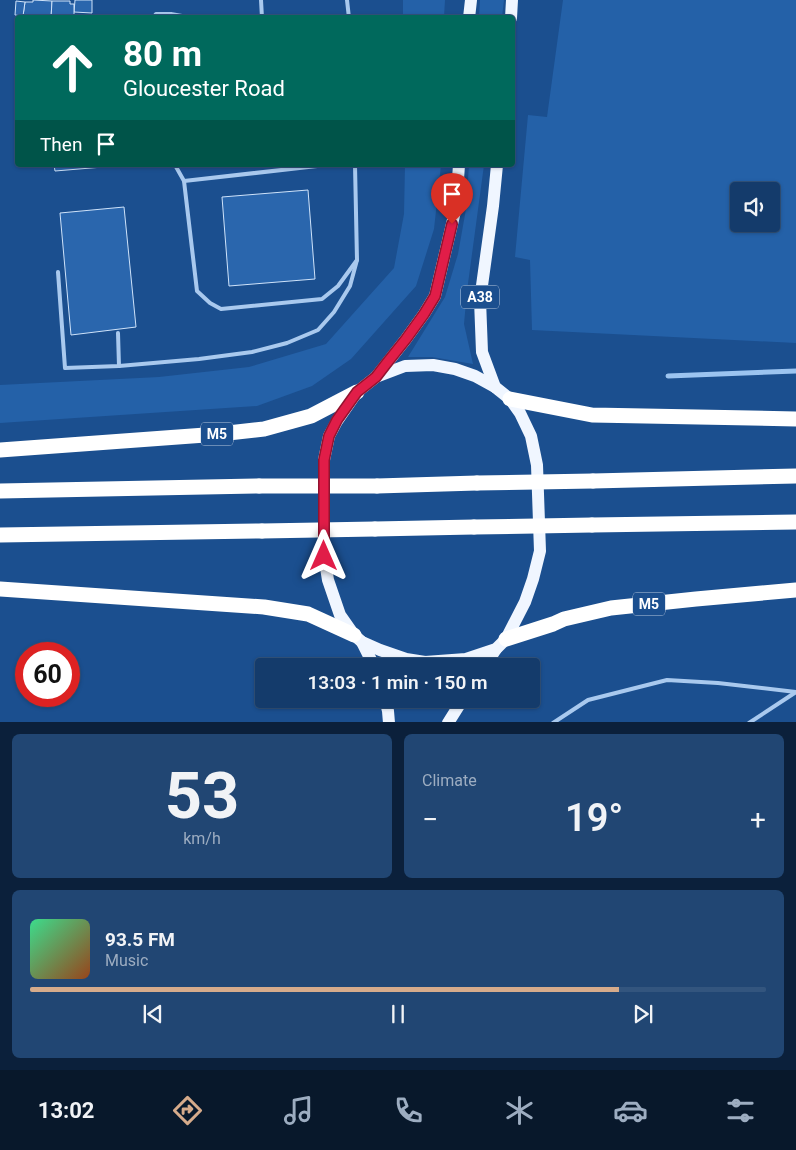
<!DOCTYPE html>
<html lang="en">
<head>
<meta charset="utf-8">
<style>
	:root { --surface:#143b6b; --page:#214673; --text:#f1f3f6; --muted:#9dadc1; --line:#33557e; --accent:#d6ab8b }
	body { margin:0; font-family:Roboto,sans-serif; background:var(--page); color:var(--text); height:100vh; display:flex; flex-direction:column; font-size:19px; white-space:nowrap }
	* { box-sizing:border-box; margin:0 }
	p { font-size:16px; color:var(--muted) }
	.icon { flex:none; width:28px; height:28px; fill:none; stroke:currentColor; stroke-width:2; stroke-linecap:round; stroke-linejoin:round }
	.map { position:relative; height:722px; overflow:hidden }
	.sheet { display:flex; flex-direction:column; gap:12px; padding:12px; background:#0b203b; flex:1 }
	.sheet>* { flex:none }
	.banner { position:absolute; left:15px; top:15px; width:500px; height:152px; border-radius:5px; box-shadow:0 1px 4px #0004,0 0 0 1px var(--line); background:#00695c; color:#fff; overflow:hidden }
	.fabs { position:absolute; left:730px; top:182px; display:grid; gap:10px }
	.fabs a { display:grid; place-items:center; width:50px; height:50px; border-radius:5px; background:var(--surface); box-shadow:0 1px 4px #0004,0 0 0 1px var(--line); font-size:25px }
	.speed { position:absolute; left:15px; top:642px; display:flex; gap:10px; font-size:25px; font-weight:700; text-align:center }
	.speed>* { display:grid; place-content:center; width:65px; height:65px; border-radius:50%; background:var(--surface); box-shadow:0 1px 4px #0004,0 0 0 1px var(--line); line-height:1 }
	.speed .limit { border:8px solid #d22; background:#fff; color:#111 }
	.pin { position:absolute; display:grid; place-items:center; width:42px; height:42px; color:#fff; margin:-51px -21px; border-radius:50% 50% 50% 0; rotate:-45deg; box-shadow:0 0 5px #0007 }
	.pin .icon { rotate:45deg }
	.me { position:absolute; width:55px; margin:-28px; rotate:0deg; stroke-linejoin:round; filter:drop-shadow(0 0 4px #0008) }
	.turn { display:flex; align-items:center; gap:18px; height:105px; padding:0 25px; font-size:22px }
	.turn .icon { width:65px; height:65px; stroke-width:2.5 }
	.turn b { display:block; font-size:35px; line-height:42px }
	.then { display:flex; align-items:center; height:48px; padding:0 25px; background:#0003; gap:10px; font-size:19px }
	.big { font-size:38px; font-weight:600; line-height:1.1 }
	.sheet .tile { flex:1; display:flex; flex-direction:column; justify-content:center; gap:8px; min-width:0; padding:0 18px; border-radius:8px; background:var(--page) }
	.sheet .dial { align-items:center; gap:0 }
	.dial b { font-size:65px; line-height:1 }
	.song { display:flex; align-items:center; gap:15px }
	.cover { width:60px; height:60px; border-radius:8px; background:linear-gradient(135deg,hsl(150 70% 55%),hsl(20 70% 35%)) }
	.played { height:5px; border-radius:2px; background:linear-gradient(90deg,var(--accent) 80%,var(--line) 80%) }
	.keys { display:flex; justify-content:space-around; direction:ltr }
	.heat { display:flex; justify-content:space-between; align-items:center; font-size:28px; direction:ltr }
	.sheet .tiles { flex:1; display:grid; gap:12px; grid-template-columns:1fr 1fr }
	.tile:last-child { grid-column:span 2 }
	.trip { position:absolute; left:255px; top:658px; width:285px; height:50px; border-radius:5px; background:var(--surface); box-shadow:0 1px 4px #0004,0 0 0 1px var(--line); font-weight:600; line-height:50px; text-align:center }
	.dock { display:flex; height:80px; justify-content:space-around; align-items:center; background:#08182b; color:var(--muted) }
	.dock .icon { width:35px; height:35px }
	.dock .selected { color:var(--accent) }
	.dock b { font-size:22px; color:var(--text) }
	.map>svg:first-child { display:block }
	.green { fill:#2461a8; fill-rule:evenodd }
	.lines { fill:none; stroke-linecap:round; stroke-linejoin:round }
	.stream { stroke:#9cc4f0; stroke-width:5 }
	.building { fill:#2a66ad; stroke:#cfe3fa }
	.service { stroke:#a9c9ee; stroke-width:4 }
	.primary { stroke:#f0f6ff; stroke-width:12 }
	.motorway { stroke:#fff; stroke-width:15 }
	.motorway-bridge { stroke:#fff; stroke-width:15 }
	.route-casing { stroke:#92132f; stroke-width:12 }
	.route { stroke:#e11d48; stroke-width:9 }
	.labels { text-anchor:middle; dominant-baseline:central; stroke-width:5; stroke-linejoin:round; paint-order:stroke }
	.shield { fill:#1b4f8f; stroke:#bbcadd; stroke-width:1 }
	.shield-label { font-size:14px; font-weight:bold; fill:#fff }
</style>
</head>
<body>
<div class="map">
<svg width="796" height="723" viewBox="0 0 796 723">
	<rect width="100%" height="100%" fill="#1b4f8f"/>
	<g class="green">
		<path d="M403,0H445L444,17H403Z"/>
		<path d="M480,0H504L502,17H479Z"/>
		<path d="M563,0H796V343L532,330L530,260L515,257L528,115L547,117ZM739,191H771V224H739Z"/>
		<path d="M405,165H441L434,229L416,286L351,359L312,386L257,406L0,423V385L159,377L249,367L326,344L394,268L404,214Z"/>
		<path d="M469,165H484L467,291L464,324L473,364L432,357H408L445,297L458,254L466,209Z"/>
	</g>
	<g class="lines">
		<path class="stream" d="M668,376L796,371"/>
	</g>
	<g class="building">
		<path d="M33,0L52,1L51,18H32V16H23L25,2H33Z"/>
		<path d="M75,0H92V13L74,12Z"/>
		<path d="M16,1L25,2L23,16L15,15Z"/>
		<path d="M52,1H70V4H74V15H70V18H51Z"/>
		<path d="M54,165H103V167L55,171Z"/>
		<path d="M308,190L315,279L229,286L222,197Z"/>
		<path d="M124,207L136,327L71,335L60,213Z"/>
	</g>
	<g class="lines">
		<g class="service">
			<path d="M261,0L262,18"/>
			<path d="M347,0L349,18"/>
			<path d="M153,18L156,14H171L193,18"/>
			<path d="M175,165L184,181L197,291L210,303L221,309L322,299L338,286L357,260L355,165"/>
			<path d="M184,181L326,165"/>
			<path d="M58,272L65,368L119,366L199,359L252,352L287,343L318,330L334,312L350,286L357,260"/>
			<path d="M118,333L119,366"/>
			<path d="M553,723L588,700L667,680L718,683L796,692"/>
			<path d="M749,723L796,692"/>
		</g>
		<g class="primary">
			<path d="M469,18L471,0"/>
			<path d="M511,18L512,0"/>
			<path d="M433,365L455,369L475,376L495,387L510,399L520,413L531,436L537,465L540,551L533,579L525,602L506,639L496,649L466,659L425,662L406,659L380,650L362,642L354,635L340,615L328,580L324,555V460L329,436L337,421L357,392L376,377L405,366Z"/>
			<path d="M376,377L406,339L424,314L435,296L456,207L459,165"/>
			<path d="M495,387L482,352L480,300L493,206L497,165"/>
			<path d="M362,642L374,666"/>
			<path d="M485,666L496,649"/>
			<path d="M385,699L388,711L389,723"/>
			<path d="M448,723L463,699"/>
		</g>
		<g class="motorway">
			<path d="M510,399L592,415L796,419"/>
			<path d="M0,450L219,434L264,429L311,416L357,392"/>
			<path d="M593,481L796,476"/>
			<path d="M377,486L477,483"/>
			<path d="M0,491L259,486"/>
			<path d="M592,525L796,522"/>
			<path d="M375,529L474,527"/>
			<path d="M0,535L262,531"/>
			<path d="M0,589L264,607L308,614L354,635"/>
			<path d="M506,639L553,624L564,619L611,608L696,599L796,590"/>
		</g>
		<g class="motorway-bridge">
			<path d="M477,483L593,481"/>
			<path d="M259,486H377"/>
			<path d="M474,527L592,525"/>
			<path d="M262,531L375,529"/>
		</g>
	</g>
	<g class="lines">
		<g class="route-casing">
			<path id="route" d="M324,556V460L329,436L337,420L357,392L376,377L386,364L406,339L424,314L435,296L452,224"/>
		</g>
		<use href="#route" class="route"/>
	</g>
	<g class="labels">
		<g class="shield">
			<rect x="461" y="285.5" width="38" height="23" rx="4"/>
			<rect x="201" y="422.5" width="32" height="23" rx="4"/>
			<rect x="633" y="592.5" width="32" height="23" rx="4"/>
		</g>
		<g class="shield-label">
			<text x="480" y="297">A38</text>
			<text x="217" y="434">M5</text>
			<text x="649" y="604">M5</text>
		</g>
	</g>
</svg>
<div class="fabs">
<a><svg class="icon" aria-label="sound" viewBox="0 0 24 24"><path d="M4 9h4l5-4v14l-5-4H4zM17 9q2 3 0 6"/></svg></a>
</div>
<div class="speed"><div class="limit">60</div></div>
<div class="pin" style="left:452px;top:224px;background:#d93025"><svg class="icon" aria-label="arrive" viewBox="0 0 24 24"><path d="M6 21V4h12l-3 4 3 4H6"/></svg></div>
<svg class="me" style="left:324px;top:556px" viewBox="-20 -20 40 40"><path d="M0-17L14 15 0 8-14 15z" fill="#e11d48" stroke="#fff" stroke-width="4"/></svg>
<div class="trip">13:03 · 1 min · 150 m</div>
<div class="banner">
<div class="turn"><svg class="icon" aria-label="ahead" viewBox="0 0 24 24"><path d="M12 20V5M6 11l6-6 6 6"/></svg><div><b>80 m</b>Gloucester Road</div></div>
<div class="then">Then<svg class="icon" aria-label="arrive" viewBox="0 0 24 24"><path d="M6 21V4h12l-3 4 3 4H6"/></svg></div>
</div>
</div>
<section class="sheet">
<div class="tiles">
<div class="tile dial"><b>53</b><p>km/h</p></div>
<div class="tile"><p>Climate</p>
<div class="heat"><a>−</a><b class="big">19°</b><a>+</a></div>
</div>
<div class="tile">
<div class="song"><i class="cover"></i><div><b>93.5 FM</b><p>Music</p></div></div>
<div class="played"></div>
<div class="keys"><svg class="icon" aria-label="previous" viewBox="0 0 24 24"><path d="M18 5L8 12l10 7zM5 5v14"/></svg><svg class="icon" aria-label="pause" viewBox="0 0 24 24"><path d="M8 5v14M16 5v14"/></svg><svg class="icon" aria-label="next" viewBox="0 0 24 24"><path d="M6 5l10 7-10 7zM19 5v14"/></svg></div>
</div>
</div>
</section>
<nav class="dock">
<b>13:02</b>
<svg class="icon selected" aria-label="directions" viewBox="0 0 24 24"><path d="M12 3l9 9-9 9-9-9zM9 14v-3h6M13 9l2 2-2 2"/></svg>
<svg class="icon" aria-label="music" viewBox="0 0 24 24"><path d="M9 18V5l10-2v13"/><circle cx="6" cy="18" r="3"/><circle cx="16" cy="16" r="3"/></svg>
<svg class="icon" aria-label="phone" viewBox="0 0 24 24"><path d="M5 4h4l2 5-3 2q2 4 5 5l2-3 5 2v4C11 20 4 13 5 4z"/></svg>
<svg class="icon" aria-label="climate" viewBox="0 0 24 24"><path d="M12 3v18M4 7l16 10M4 17L20 7"/></svg>
<svg class="icon" aria-label="car" viewBox="0 0 24 24"><path d="M5 17H2v-5l4-1 3-4h7l3 4 3 1v5h-3M9 17h6M6 11h13"/><circle cx="7" cy="17" r="2"/><circle cx="17" cy="17" r="2"/></svg>
<svg class="icon" aria-label="filters" viewBox="0 0 24 24"><path d="M4 7h16M4 17h16"/><circle cx="9" cy="7" r="2"/><circle cx="15" cy="17" r="2"/></svg>
</nav>
</body>
</html>
